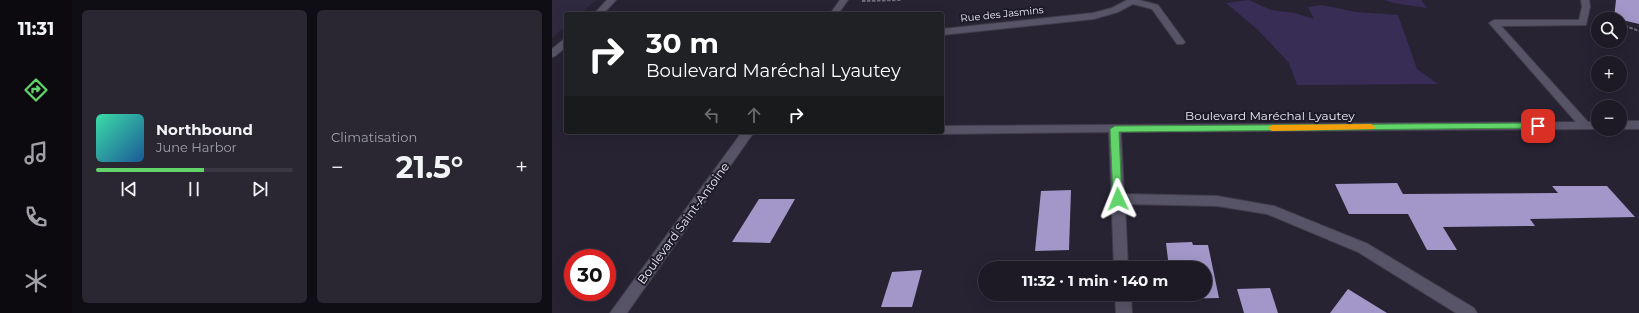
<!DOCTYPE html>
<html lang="fr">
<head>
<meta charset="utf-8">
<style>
	:root { --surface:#1d1a26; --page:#2a2732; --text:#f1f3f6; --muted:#a0a1a7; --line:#3b3843; --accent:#61d46a }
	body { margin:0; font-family:Montserrat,sans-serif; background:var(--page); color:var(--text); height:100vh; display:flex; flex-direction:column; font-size:15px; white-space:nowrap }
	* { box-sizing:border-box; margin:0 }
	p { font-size:13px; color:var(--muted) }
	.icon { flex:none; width:22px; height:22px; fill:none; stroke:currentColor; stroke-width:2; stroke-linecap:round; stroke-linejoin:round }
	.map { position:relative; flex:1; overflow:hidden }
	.side { display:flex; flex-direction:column; gap:10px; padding:10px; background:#100e15; width:480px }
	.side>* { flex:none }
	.guide { position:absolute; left:12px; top:12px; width:380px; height:122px; border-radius:4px; box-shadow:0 4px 16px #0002,0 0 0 1px var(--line); background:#202124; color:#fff; overflow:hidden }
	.fabs { position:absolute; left:1039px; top:12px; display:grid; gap:8px }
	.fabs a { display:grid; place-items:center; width:36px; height:36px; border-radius:50%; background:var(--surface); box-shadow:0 4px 16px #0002,0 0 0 1px var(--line); font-size:20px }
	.speed { position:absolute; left:12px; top:249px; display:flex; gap:8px; font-size:20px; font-weight:700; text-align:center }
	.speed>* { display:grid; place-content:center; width:52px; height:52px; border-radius:50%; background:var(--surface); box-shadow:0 4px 16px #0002,0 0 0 1px var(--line); line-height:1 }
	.speed .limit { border:6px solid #d22; background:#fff; color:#111 }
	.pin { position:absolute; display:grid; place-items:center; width:34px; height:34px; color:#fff; margin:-17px; border-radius:8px; box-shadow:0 2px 6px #0006 }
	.me { position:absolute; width:44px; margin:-22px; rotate:358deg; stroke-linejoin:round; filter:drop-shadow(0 0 3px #0008) }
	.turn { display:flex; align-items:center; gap:14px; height:84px; padding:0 16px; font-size:18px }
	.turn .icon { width:52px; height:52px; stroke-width:2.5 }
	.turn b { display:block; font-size:28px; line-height:34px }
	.lanes { display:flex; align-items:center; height:38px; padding:0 16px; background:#0003; justify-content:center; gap:20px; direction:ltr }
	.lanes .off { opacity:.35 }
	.big { font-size:30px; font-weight:700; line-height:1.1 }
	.side .tile { flex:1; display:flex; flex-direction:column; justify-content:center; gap:6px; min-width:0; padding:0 14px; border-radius:6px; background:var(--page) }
	.song { display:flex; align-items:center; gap:12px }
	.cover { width:48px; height:48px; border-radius:6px; background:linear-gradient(135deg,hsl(160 70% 55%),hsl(210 70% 35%)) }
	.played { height:4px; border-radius:2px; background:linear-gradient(90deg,var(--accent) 55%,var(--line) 55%) }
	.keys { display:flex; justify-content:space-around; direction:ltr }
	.heat { display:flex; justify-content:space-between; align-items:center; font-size:22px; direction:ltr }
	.side .tiles { flex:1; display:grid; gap:10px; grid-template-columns:repeat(2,1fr) }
	.trip { position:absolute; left:426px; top:261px; width:234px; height:40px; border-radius:20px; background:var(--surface); box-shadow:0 4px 16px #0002,0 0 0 1px var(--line); font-weight:700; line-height:40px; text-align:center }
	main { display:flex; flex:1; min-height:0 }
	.menu { display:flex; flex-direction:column; width:72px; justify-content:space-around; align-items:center; background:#0c0a0f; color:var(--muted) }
	.menu .icon { width:28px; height:28px }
	.menu .active { color:var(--accent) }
	.menu b { font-size:18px; color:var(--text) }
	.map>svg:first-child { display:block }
	.built { fill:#302a41 }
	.green { fill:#382d55 }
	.building { fill:#a297c8 }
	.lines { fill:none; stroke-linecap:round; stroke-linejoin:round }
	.minor-casing { stroke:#413d4b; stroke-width:2 }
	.path { stroke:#6f6b7a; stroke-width:2; stroke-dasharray:3.5 1.5; stroke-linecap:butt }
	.minor { fill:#585467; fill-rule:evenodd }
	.route { fill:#61d46a; stroke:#3f8a45 }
	.slow { fill:#f59e0b }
	.labels { text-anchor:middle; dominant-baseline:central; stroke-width:4; stroke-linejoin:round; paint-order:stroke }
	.far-street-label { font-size:10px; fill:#edebf6; stroke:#1d1a29 }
	.street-label { font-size:12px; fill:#edebf6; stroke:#1d1a29 }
</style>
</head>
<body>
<main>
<nav class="menu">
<b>11:31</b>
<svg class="icon active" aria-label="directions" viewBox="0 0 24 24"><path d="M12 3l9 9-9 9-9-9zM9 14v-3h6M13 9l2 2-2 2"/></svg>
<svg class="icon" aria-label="music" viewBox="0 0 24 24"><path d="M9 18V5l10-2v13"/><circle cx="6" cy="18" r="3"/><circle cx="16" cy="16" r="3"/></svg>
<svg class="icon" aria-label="phone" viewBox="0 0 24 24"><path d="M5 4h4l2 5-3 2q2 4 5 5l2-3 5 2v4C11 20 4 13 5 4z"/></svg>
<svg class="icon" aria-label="climate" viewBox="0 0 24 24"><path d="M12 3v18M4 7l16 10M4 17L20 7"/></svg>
</nav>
<section class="side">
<div class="tiles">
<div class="tile">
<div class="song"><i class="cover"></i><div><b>Northbound</b><p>June Harbor</p></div></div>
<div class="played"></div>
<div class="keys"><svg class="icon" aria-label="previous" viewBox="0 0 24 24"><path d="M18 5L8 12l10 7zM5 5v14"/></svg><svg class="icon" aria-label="pause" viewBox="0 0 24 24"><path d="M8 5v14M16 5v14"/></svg><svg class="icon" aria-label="next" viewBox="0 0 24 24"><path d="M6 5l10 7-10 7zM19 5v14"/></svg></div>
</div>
<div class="tile"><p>Climatisation</p>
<div class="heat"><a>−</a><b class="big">21.5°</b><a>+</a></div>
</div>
</div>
</section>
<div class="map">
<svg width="1087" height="313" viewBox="0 0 1087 313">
	<rect width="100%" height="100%" fill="#272333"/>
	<path class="built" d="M0,0H44L28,14H14V26L0,38Z"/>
	<g class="green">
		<path d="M697,0L719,10L743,13L762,19L756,7L770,5L804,12L846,15L865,69L886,84L745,85L737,63L706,30L674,3Z"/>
		<path d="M833,0H869L875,8L841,3Z"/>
	</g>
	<g class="building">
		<path d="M1064,0H1087V24L1062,18Z"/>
		<path d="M845,183L851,194L1006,193L1000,186H1055L1083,217L978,219L983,226L891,227L905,250H875L856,214H797L783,184Z"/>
		<path d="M519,190L517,250L483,251L489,191Z"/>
		<path d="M207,199H243L218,243L180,242Z"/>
		<path d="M640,242L641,245H656L667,298L621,299V294H653V268H617L614,243Z"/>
		<path d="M370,270L360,307H329L340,272Z"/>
		<path d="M718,288L726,313H692L685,289Z"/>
		<path d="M796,289L835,313H778Z"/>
	</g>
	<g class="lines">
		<g class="minor-casing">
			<g id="minor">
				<path d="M55,0H64L51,14H42Z"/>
				<path d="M288,0H296L286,14H278Z"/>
				<path d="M575,0H587L606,5L633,42L631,44H625L600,9L581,4L566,12L542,19L390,35V29L541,13L560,8Z"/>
				<path d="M1029,0H1037L1038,7L1034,25L949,26L1036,122L1046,121V129L569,132L572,194L665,196L722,206L816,244L922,308L925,313H904L806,252L715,214L665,206L573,204L576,268H562L557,132L390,134L386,132H390V126L1024,122L937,23L942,20H1027L1030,7Z"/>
				<path d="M14,39V47L3,56L0,57V49L11,40Z"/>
				<rect x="1068" y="121" width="19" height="8"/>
				<path d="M190,132H202L75,313H58Z"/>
				<path d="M563,294H579L580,313H564Z"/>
			</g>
		</g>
		<g class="path">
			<path d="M310,1L349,0"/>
			<path d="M1068,24L1087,31"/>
		</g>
		<use href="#minor" class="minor"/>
	</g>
	<path class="route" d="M986,123L990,126L989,128L567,132L570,199L566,203L561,199L558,129L563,126Z"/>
	<path class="slow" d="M819,124L823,127L822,129L720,131L716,128L720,125Z"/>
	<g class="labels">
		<g class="far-street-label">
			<text transform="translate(450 14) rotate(-6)">Rue des Jasmins</text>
		</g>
		<g class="street-label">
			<text x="718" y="115">Boulevard Maréchal Lyautey</text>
			<text transform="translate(131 223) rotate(-54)">Boulevard Saint-Antoine</text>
		</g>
	</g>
</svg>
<div class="fabs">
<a><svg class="icon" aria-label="search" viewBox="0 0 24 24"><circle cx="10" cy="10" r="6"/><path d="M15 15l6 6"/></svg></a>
<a>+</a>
<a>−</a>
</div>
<div class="speed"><div class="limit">30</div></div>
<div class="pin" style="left:986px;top:126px;background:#d93025"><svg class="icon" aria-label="arrive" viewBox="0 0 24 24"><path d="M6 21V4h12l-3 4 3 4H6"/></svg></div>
<svg class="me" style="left:566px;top:199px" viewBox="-20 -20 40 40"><path d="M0-17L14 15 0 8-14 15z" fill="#61d46a" stroke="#fff" stroke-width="4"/></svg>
<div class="trip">11:32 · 1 min · 140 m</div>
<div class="guide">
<div class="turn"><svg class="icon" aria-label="right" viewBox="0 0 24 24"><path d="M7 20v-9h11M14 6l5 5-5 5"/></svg><div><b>30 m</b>Boulevard Maréchal Lyautey</div></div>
<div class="lanes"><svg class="icon off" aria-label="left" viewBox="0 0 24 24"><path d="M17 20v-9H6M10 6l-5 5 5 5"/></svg><svg class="icon off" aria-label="ahead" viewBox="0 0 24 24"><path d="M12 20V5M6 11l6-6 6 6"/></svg><svg class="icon" aria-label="right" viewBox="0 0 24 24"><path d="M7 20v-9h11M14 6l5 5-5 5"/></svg></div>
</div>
</div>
</main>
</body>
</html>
